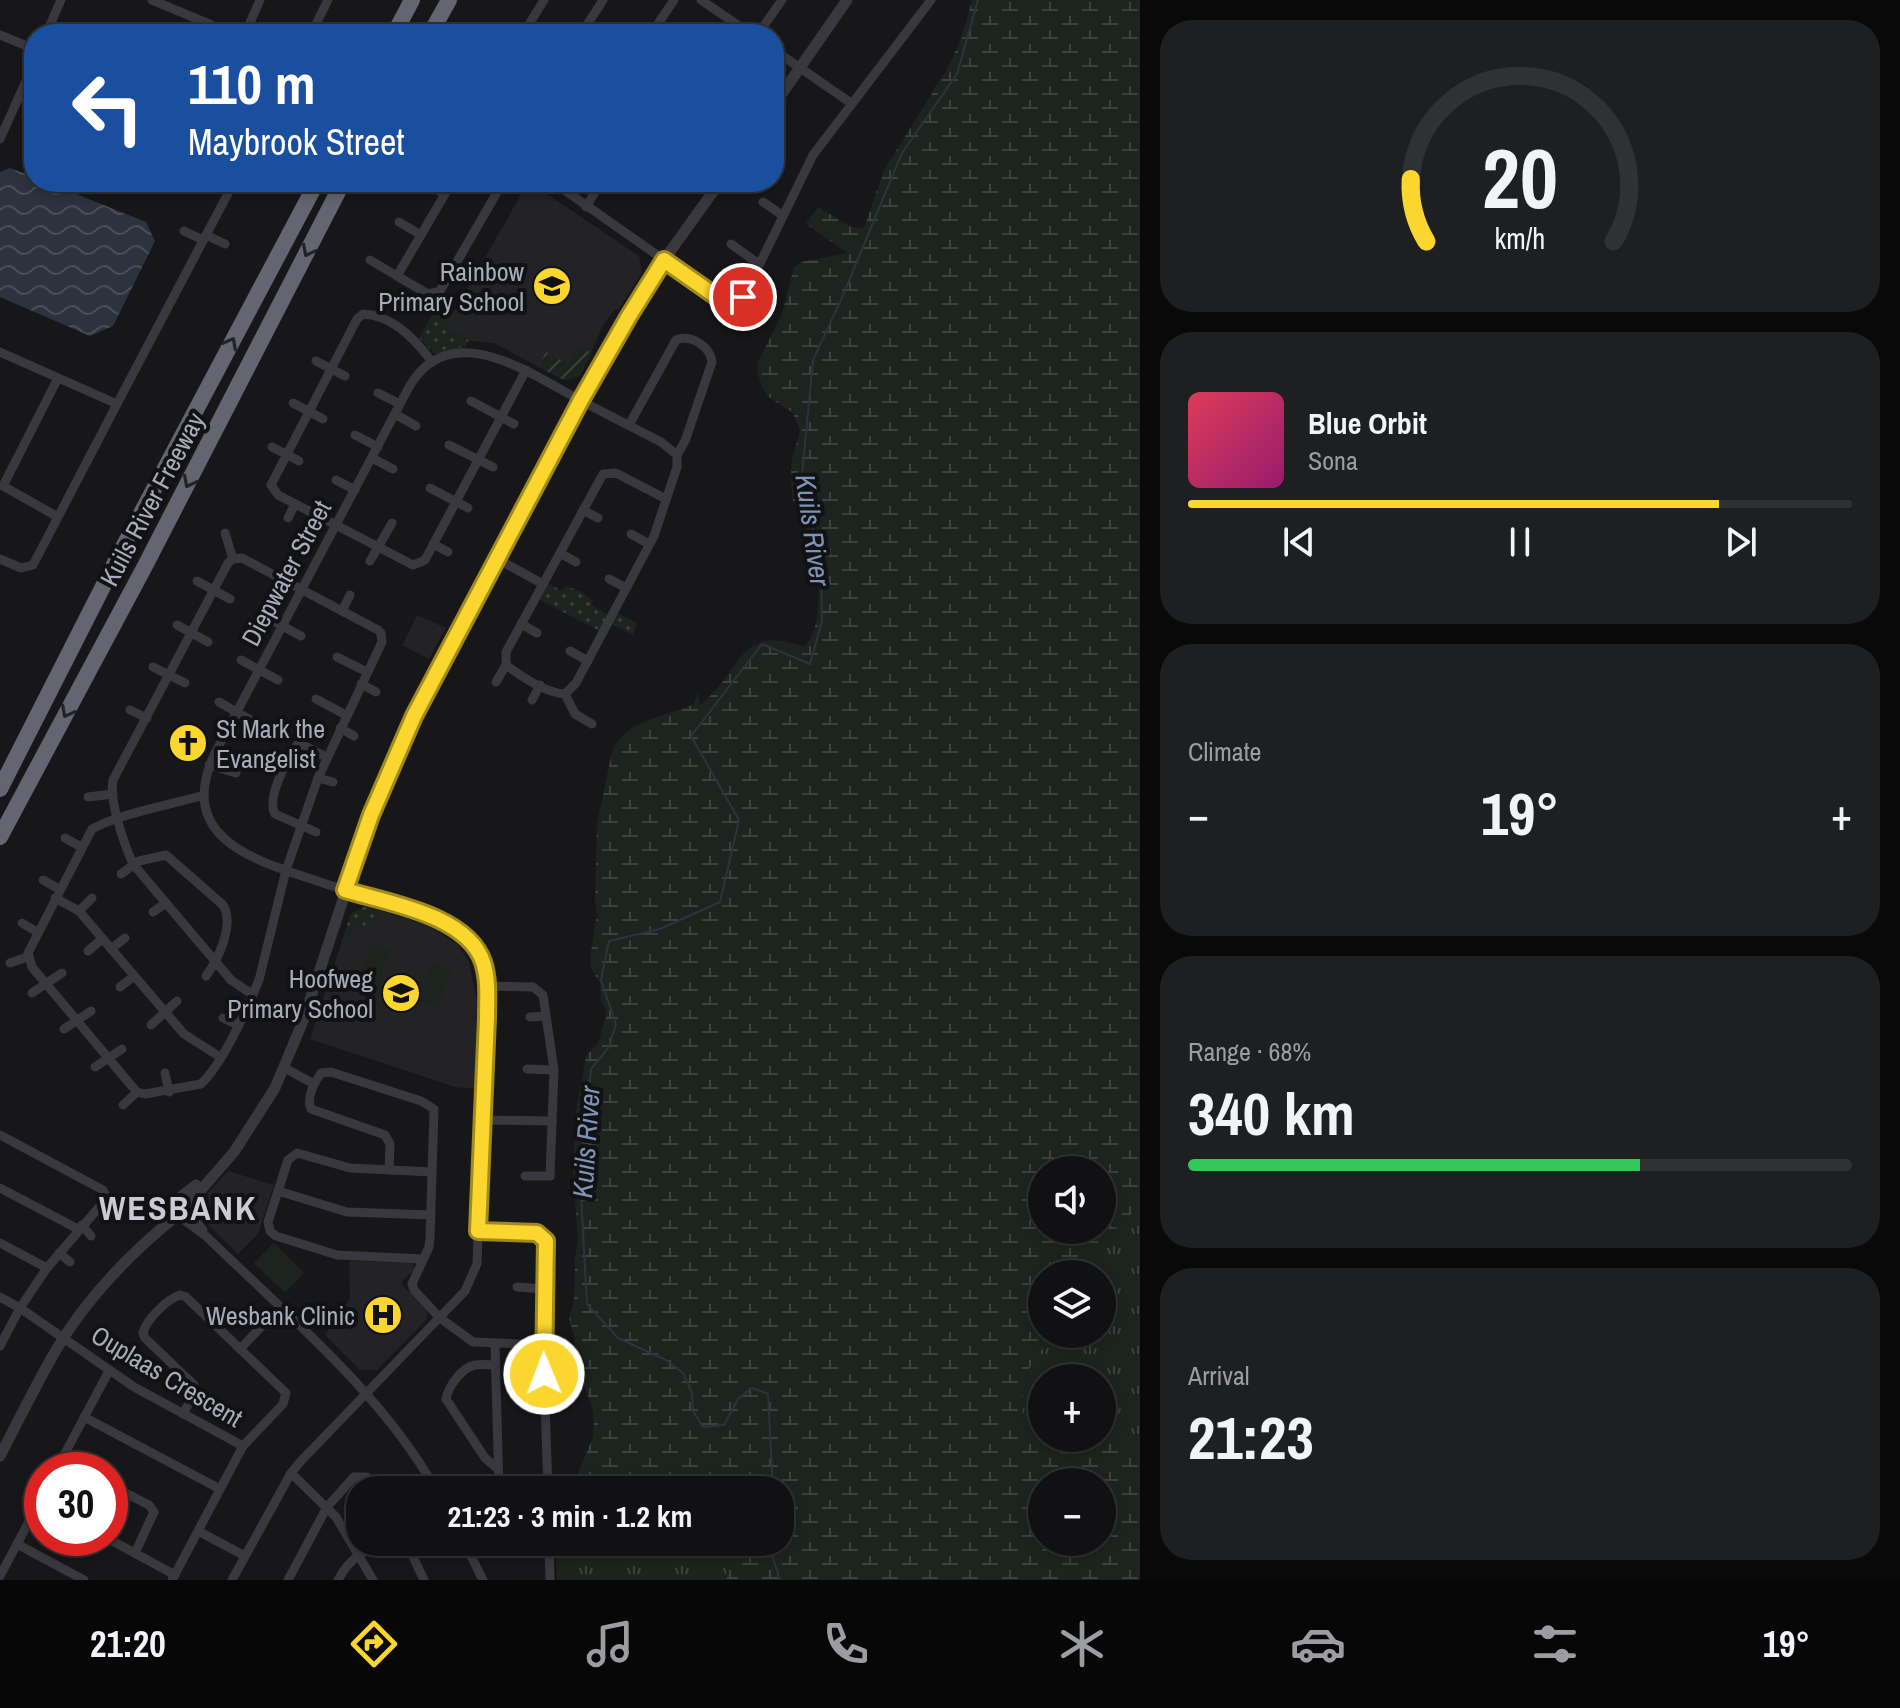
<!DOCTYPE html>
<html lang="en">
<head>
<meta charset="utf-8">
<style>
	:root { --surface:#111113; --page:#1e1f21; --text:#f1f3f6; --muted:#9c9da0; --line:#303133; --accent:#fad62e }
	body { margin:0; font-family:"Archivo Narrow",sans-serif; background:var(--page); color:var(--text); height:100vh; display:flex; flex-direction:column; font-size:30px; white-space:nowrap }
	* { box-sizing:border-box; margin:0 }
	p { font-size:26px; color:var(--muted) }
	.icon { flex:none; width:44px; height:44px; fill:none; stroke:currentColor; stroke-width:2; stroke-linecap:round; stroke-linejoin:round }
	.map { position:relative; flex:1; overflow:hidden }
	.panel { display:flex; flex-direction:column; gap:20px; padding:20px; background:#09090a; width:760px }
	.panel>* { flex:none }
	.banner { position:absolute; left:24px; top:24px; width:760px; height:168px; border-radius:32px; box-shadow:0 4px 12px #0003,0 0 0 2px var(--line); background:#1a4fa0; color:#fff; overflow:hidden }
	.fabs { position:absolute; left:1028px; top:1156px; display:grid; gap:16px }
	.fabs a { display:grid; place-items:center; width:88px; height:88px; border-radius:50%; background:var(--surface); box-shadow:0 4px 12px #0003,0 0 0 2px var(--line); font-size:40px }
	.speed { position:absolute; left:24px; top:1452px; display:flex; gap:16px; font-size:40px; font-weight:700; text-align:center }
	.speed>* { display:grid; place-content:center; width:104px; height:104px; border-radius:50%; background:var(--surface); box-shadow:0 4px 12px #0003,0 0 0 2px var(--line); line-height:1 }
	.speed .limit { border:12px solid #d22; background:#fff; color:#111 }
	.pin { position:absolute; display:grid; place-items:center; width:68px; height:68px; color:#fff; margin:-34px; border:4px solid #fff; border-radius:50%; box-shadow:0 2px 8px #0007 }
	.me { position:absolute; width:88px; margin:-44px; rotate:359deg; stroke-linejoin:round; filter:drop-shadow(0 0 6px #0008) }
	.turn { display:flex; align-items:center; gap:28px; height:168px; padding:0 32px; font-size:36px }
	.turn .icon { width:104px; height:104px; stroke-width:2.5 }
	.turn b { display:block; font-size:56px; line-height:68px }
	.big { font-size:60px; font-weight:700; line-height:1.1 }
	.panel .widget { flex:1; display:flex; flex-direction:column; justify-content:center; gap:12px; min-width:0; padding:0 28px; border-radius:32px; background:var(--page) }
	.panel .dial { align-items:center; gap:0 }
	.dial svg { height:208px; overflow:visible; fill:none; stroke:var(--line); stroke-width:7; stroke-linecap:round; text-anchor:middle }
	.dial text { fill:var(--text); stroke:none }
	.song { display:flex; align-items:center; gap:24px }
	.cover { width:96px; height:96px; border-radius:12px; background:linear-gradient(135deg,hsl(350 70% 55%),hsl(320 70% 35%)) }
	.played { height:8px; border-radius:4px; background:linear-gradient(90deg,var(--accent) 80%,var(--line) 80%) }
	.keys { display:flex; justify-content:space-around; direction:ltr }
	.heat { display:flex; justify-content:space-between; align-items:center; font-size:44px; direction:ltr }
	.charge { height:12px; border-radius:6px; background:linear-gradient(90deg,#34c759 68%,var(--line) 0) }
	.trip { position:absolute; left:346px; top:1476px; width:448px; height:80px; border-radius:32px; background:var(--surface); box-shadow:0 4px 12px #0003,0 0 0 2px var(--line); font-weight:700; line-height:80px; text-align:center }
	.dock { display:flex; height:128px; justify-content:space-around; align-items:center; background:#070708; color:var(--muted) }
	.dock .icon { width:56px; height:56px }
	.dock .current { color:var(--accent) }
	.dock b { font-size:36px; color:var(--text) }
	main { display:flex; flex:1; min-height:0 }
	.map>svg:first-child { display:block }
	.built { fill:#232326 }
	.grass { fill:url(#grass-tufts); fill-rule:evenodd }
	.wetland { fill:url(#wetland-marsh); fill-rule:evenodd }
	.park { fill:url(#park-dots) }
	.garden { fill:url(#garden-furrows) }
	.pitch { fill:#1d241f }
	.water { fill:url(#water-waves) }
	.lines { fill:none; stroke-linecap:round; stroke-linejoin:round }
	.stream { stroke:#2c333e; stroke-width:2 }
	.minor { stroke:#38383e; stroke-width:9 }
	.tertiary { stroke:#38383e; stroke-width:11 }
	.motorway { stroke:#646570; stroke-width:16 }
	.oneway { stroke:#222326 }
	.route-casing { stroke:#a28b1e; stroke-width:20 }
	.route { stroke:#fad62e; stroke-width:14 }
	.labels { text-anchor:middle; dominant-baseline:central; stroke-width:8; stroke-linejoin:round; paint-order:stroke }
	.poi-label { font-size:26px; fill:#a8abba; stroke:#121214; text-anchor:end }
	.street-label { font-size:26px; fill:#a8abba; stroke:#121214 }
	.water-label { font-size:28px; font-style:italic; fill:#7e93b6; stroke:#121214 }
	.district-label { font-size:34px; font-weight:bold; letter-spacing:2px; fill:#cacbd5; stroke:#121214 }
</style>
</head>
<body>
<main>
<div class="map">
<svg width="1140" height="1580" viewBox="0 0 1140 1580">
	<defs>
		<pattern id="grass-tufts" width="24" height="20" patternUnits="userSpaceOnUse" patternTransform="scale(2)"><rect width="24" height="20" fill="#1d241f"/><path d="M3 7l-1-3M5 7V3M7 7l1-3M15 17l-1-3M17 17v-4M19 17l1-3" fill="none" stroke="#3b413d"/></pattern>
		<pattern id="wetland-marsh" width="20" height="14" patternUnits="userSpaceOnUse" patternTransform="scale(2)"><rect width="20" height="14" fill="#1d241f"/><path d="M1 5h8M5 5V1M11 12h8M15 12V8" fill="none" stroke="#3b413d"/></pattern>
		<pattern id="park-dots" width="8" height="8" patternUnits="userSpaceOnUse" patternTransform="scale(2)"><rect width="8" height="8" fill="#1d241f"/><path d="M2 2h.1M6 6h.1" fill="none" stroke="#3b413d" stroke-width="1.8" stroke-linecap="round"/></pattern>
		<pattern id="garden-furrows" width="10" height="10" patternUnits="userSpaceOnUse" patternTransform="scale(2)"><rect width="10" height="10" fill="#1d241f"/><path d="M-1 1l2-2M0 10L10 0M9 11l2-2" fill="none" stroke="#3b413d"/></pattern>
		<pattern id="water-waves" width="16" height="10" patternUnits="userSpaceOnUse" patternTransform="scale(2)"><rect width="16" height="10" fill="#2c333e"/><path d="M0 5q4-4 8 0t8 0" fill="none" stroke="#484e58"/></pattern>
	</defs>
	<rect width="100%" height="100%" fill="#171719"/>
	<g class="built">
		<path d="M528,182H539L544,192L639,256L642,273L619,309L614,310L603,326L580,376L564,380L494,343L472,341L445,328Z"/>
		<path d="M417,615L446,628L429,659L402,645Z"/>
		<path d="M366,906L429,926L458,945L469,962L477,1001L475,1089L455,1087L310,1039L351,914Z"/>
		<path d="M228,1171L274,1185L258,1234L238,1254L209,1226L208,1193Z"/>
		<path d="M349,1261L413,1263L414,1270L402,1281L403,1286L427,1310V1319L377,1370H360L325,1335L350,1298Z"/>
	</g>
	<g class="grass">
		<path d="M1140,1206V1450L1106,1441L1076,1457L1059,1456L1041,1449L1027,1439L1022,1422L1023,1387L1028,1370L1052,1334H1102V1274H1078L1087,1260L1110,1234ZM1042,1378H1102V1438H1042Z"/>
		<path d="M556,1542H726L727,1580H557Z"/>
	</g>
	<path class="wetland" d="M972,0H1140V1206L1110,1234L1087,1260L1078,1274H1042V1334H1052L1028,1370L1023,1387L1022,1422L1027,1438L1041,1449L1059,1456L1076,1457L1106,1441L1140,1450V1580H727L726,1542H780V1490H571L593,1437L594,1420L591,1403L577,1370L574,1335L569,1318L574,1303L575,1257L578,1240L573,1173L575,1117L586,1056L598,1043L606,1017L605,1008L601,1001L600,983L591,968L590,958L597,914L595,903L597,824L612,752C625,719 666,717 694,704L698,692L700,705C743,672 737,623 804,647C825,626 817,579 819,550L811,545L808,538L803,545L807,526L793,501L791,482V464L800,430L793,413L769,397L763,389L757,371L758,362L782,314L794,267L801,262L847,253L806,224L818,207L851,227L864,228L884,170L931,95C935,84 943,78 948,67C959,46 966,23 972,0ZM1042,1170H1102V1230H1042ZM1042,1482H1102V1542H1042Z"/>
	<g class="park">
		<path d="M439,302L455,311L446,328L469,340L466,346L435,354L419,338Z"/>
		<path d="M547,583L562,591L565,586L580,591L593,601L591,605L609,615L600,631L538,599Z"/>
		<path d="M617,613L637,623L633,635L611,624Z"/>
		<path d="M366,906L381,911L377,923L367,920L364,929L355,926L352,936L344,934L351,914Z"/>
	</g>
	<path class="garden" d="M578,346L592,353L580,376L564,380L538,367L546,352L567,363Z"/>
	<g class="pitch">
		<path d="M371,943L390,949L378,988L358,981Z"/>
		<path d="M431,962L451,969L438,1007L419,1001Z"/>
		<path d="M274,1243L304,1273L285,1293L254,1263Z"/>
	</g>
	<path class="water" d="M10,168L34,177V182H46L146,222L155,241L113,326L90,336L0,297V172Z"/>
	<g class="lines">
		<g class="stream">
			<path d="M773,1490L768,1394L752,1388L738,1399L724,1425L703,1427L693,1411L692,1393L683,1373L666,1360L618,1338L587,1304L580,1177L591,1069L609,1047L616,1024L601,980L609,941L660,929L720,902L739,820L691,736L762,644L810,664L822,621L821,558L801,486L813,360L841,300L902,153L957,74L978,0"/>
			<path d="M768,1542L780,1580"/>
		</g>
		<g class="minor">
			<path d="M152,0L233,34"/>
			<path d="M701,0L751,34"/>
			<path d="M656,26L667,34"/>
			<path d="M500,31L505,34"/>
			<path d="M46,34L61,0"/>
			<path d="M245,34L260,0"/>
			<path d="M311,34L328,0"/>
			<path d="M523,34L544,0"/>
			<path d="M581,34L603,0"/>
			<path d="M651,34L674,0"/>
			<path d="M758,34L782,0"/>
			<path d="M0,35L34,49"/>
			<path d="M774,50L851,103"/>
			<path d="M0,139L34,63"/>
			<path d="M423,182L445,194"/>
			<path d="M452,182L397,276L428,294L440,291L503,182"/>
			<path d="M553,182L724,302L739,301L745,294L813,155L931,0"/>
			<path d="M639,182L647,186L655,182"/>
			<path d="M763,202L782,215"/>
			<path d="M586,207L601,182"/>
			<path d="M399,222L421,235"/>
			<path d="M184,231L203,240"/>
			<path d="M206,235L225,244"/>
			<path d="M731,244L759,264"/>
			<path d="M370,260L397,276"/>
			<path d="M0,352L117,404L33,565L21,568L0,559"/>
			<path d="M316,361L345,376"/>
			<path d="M432,362C416,340 392,315 363,314L357,319L271,485L278,495L413,565L425,560L526,370"/>
			<path d="M378,393L400,404"/>
			<path d="M471,401L514,424"/>
			<path d="M293,403L323,419"/>
			<path d="M117,404L234,182"/>
			<path d="M395,414L416,426"/>
			<path d="M629,425L676,340C691,334 710,346 712,362L685,441L677,455"/>
			<path d="M355,435L378,447"/>
			<path d="M449,445L493,467"/>
			<path d="M272,447L299,461"/>
			<path d="M372,458L393,469"/>
			<path d="M336,480L355,490"/>
			<path d="M430,488L468,508"/>
			<path d="M583,510L598,518"/>
			<path d="M58,517L3,486L58,378"/>
			<path d="M288,518L295,504"/>
			<path d="M225,533L233,559"/>
			<path d="M631,534L649,544"/>
			<path d="M433,544L448,552"/>
			<path d="M560,553L576,562"/>
			<path d="M497,559L543,584"/>
			<path d="M370,561L392,523"/>
			<path d="M609,579L626,588"/>
			<path d="M197,581L230,599"/>
			<path d="M342,611L350,595"/>
			<path d="M262,615L301,636"/>
			<path d="M521,624L537,633"/>
			<path d="M177,625L208,642"/>
			<path d="M570,651L588,661"/>
			<path d="M337,657L367,672"/>
			<path d="M241,660L278,680"/>
			<path d="M153,667L185,683"/>
			<path d="M496,682L506,665"/>
			<path d="M361,684L376,692"/>
			<path d="M565,694C545,693 522,677 506,665V652L603,474L616,473L666,499"/>
			<path d="M316,699L346,715"/>
			<path d="M532,700L540,685"/>
			<path d="M219,702L254,722"/>
			<path d="M130,710L147,718"/>
			<path d="M340,728L354,736"/>
			<path d="M209,765L236,773"/>
			<path d="M318,778L333,782"/>
			<path d="M204,795C170,805 122,813 92,829L28,953L32,967L130,1084L137,1092L145,1094L201,1084C223,1063 247,1009 259,980L286,870L318,778L382,642L381,633L378,630L242,558L233,559L228,563L113,780C109,801 124,844 133,864L231,980L253,995"/>
			<path d="M88,797L113,794"/>
			<path d="M316,832L275,814C266,798 287,760 297,745H303L326,757"/>
			<path d="M65,838L81,847"/>
			<path d="M121,874L139,861L166,855L223,905C235,924 218,960 206,976"/>
			<path d="M43,880L59,889"/>
			<path d="M55,898L79,911L184,1034L220,1057"/>
			<path d="M79,911L92,898"/>
			<path d="M153,912L166,903"/>
			<path d="M22,923L37,932"/>
			<path d="M111,949L125,938"/>
			<path d="M88,951L102,939"/>
			<path d="M10,963L27,957"/>
			<path d="M487,986L533,987L543,995L554,1070L550,1176H525"/>
			<path d="M120,987L134,976"/>
			<path d="M32,993L62,973"/>
			<path d="M530,1017L546,1016"/>
			<path d="M223,1018L238,1025"/>
			<path d="M151,1025L177,1001"/>
			<path d="M64,1029L91,1011"/>
			<path d="M95,1067L122,1049"/>
			<path d="M283,1067L314,1084"/>
			<path d="M527,1069L554,1070"/>
			<path d="M165,1073L169,1092"/>
			<path d="M123,1105L137,1092"/>
			<path d="M482,1120L552,1121"/>
			<path d="M0,1135L103,1190L107,1198L47,1268L20,1308L0,1346"/>
			<path d="M389,1170L390,1144L385,1135L311,1109C306,1097 314,1083 321,1073L331,1072L421,1101L434,1109L430,1238L429,1247L412,1284L414,1290L440,1318L473,1342L543,1345"/>
			<path d="M0,1188L78,1229"/>
			<path d="M278,1191L347,1212L431,1215"/>
			<path d="M102,1205L112,1215"/>
			<path d="M187,1211L203,1230"/>
			<path d="M180,1217L207,1237C286,1314 382,1393 436,1490"/>
			<path d="M82,1225L91,1236"/>
			<path d="M478,1231L537,1233L546,1241L543,1345L548,1490"/>
			<path d="M0,1243L47,1268"/>
			<path d="M59,1253L70,1262"/>
			<path d="M423,1259L337,1255L276,1236L270,1231L268,1222L288,1160L297,1153L350,1168L432,1172"/>
			<path d="M517,1287L545,1289"/>
			<path d="M0,1297L20,1308L134,1387L243,1446L172,1580"/>
			<path d="M495,1344L499,1490"/>
			<path d="M240,1349L279,1308"/>
			<path d="M495,1365C489,1365 481,1364 475,1365C462,1367 448,1387 446,1399L485,1458L498,1469"/>
			<path d="M183,1414L195,1392L194,1385L145,1338L143,1333C146,1320 167,1299 180,1295L186,1297L286,1393L283,1404L243,1446"/>
			<path d="M84,1417L220,1489"/>
			<path d="M62,1459L82,1470"/>
			<path d="M56,1470L109,1371"/>
			<path d="M291,1473L336,1517L373,1580"/>
			<path d="M110,1485L149,1505L154,1512L135,1553"/>
			<path d="M198,1531L245,1556"/>
			<path d="M107,1538L175,1575"/>
			<path d="M406,1542L424,1580"/>
			<path d="M464,1542L483,1580"/>
			<path d="M549,1542L550,1580"/>
			<path d="M17,1544L84,1580"/>
			<path d="M0,1576L42,1497"/>
			<path d="M232,1580L291,1473L300,1462L465,1291L477,1264L487,986C483,952 467,932 435,918C398,907 360,895 323,883C259,861 172,841 216,751L409,387C450,316 529,373 578,399C606,414 634,428 661,442L677,455V467L654,536L576,683L565,694L575,714L592,724"/>
			<path d="M288,1580L327,1507L354,1477H367L375,1490"/>
			<path d="M338,1580C349,1559 364,1549 387,1542"/>
		</g>
		<g class="tertiary">
			<path d="M774,105L847,0"/>
			<circle cx="178" cy="1208" r="9"/>
			<path d="M178,1199L196,1185"/>
			<path d="M187,1206L234,1152L275,1088L303,1021L371,815L393,759L433,677L617,336L664,260L720,182"/>
			<path d="M0,1456C17,1423 34,1389 52,1357C83,1302 127,1256 175,1217"/>
		</g>
		<g class="motorway">
			<path d="M394,34L412,0"/>
			<path d="M430,34L449,0"/>
			<path d="M0,789L120,553L317,182"/>
			<path d="M0,837L145,566L343,182"/>
		</g>
	</g>
	<defs><path id="oneway-chevron" d="M-2-3.5L2.5 0L-2 3.5" fill="none" stroke-width="1.6" stroke-linecap="round" stroke-linejoin="round" transform="scale(2)"/></defs>
	<g class="oneway">
		<use href="#oneway-chevron" transform="translate(308 251) rotate(117)"/>
		<use href="#oneway-chevron" transform="translate(231 343) rotate(-62)"/>
		<use href="#oneway-chevron" transform="translate(189 482) rotate(117)"/>
		<use href="#oneway-chevron" transform="translate(67 712) rotate(118)"/>
	</g>
	<g class="lines">
		<g class="route-casing">
			<path id="route" d="M544,1374L546,1241L537,1233L478,1231L487,1018C487,1000 489,980 483,962C467,915 388,903 345,890L371,815L414,716L581,400L629,316L664,260L724,302L736,303L743,297"/>
		</g>
		<use href="#route" class="route"/>
	</g>
	<defs>
		<g id="school-disc" transform="scale(2)"><circle r="9.5" fill="#fad62e" stroke="#121214"/><path d="M0-5L7-2L0 1L-7-2ZM-4 1L0 2.5L4 1V4Q0 6-4 4Z" fill="#111"/></g>
		<g id="church-disc" transform="scale(2)"><circle r="9.5" fill="#fad62e" stroke="#121214"/><path d="M-1.2-6h2.4v3.5h3.3v2.4h-3.3V6h-2.4V-.1h-3.3v-2.4h3.3Z" fill="#111"/></g>
		<g id="hospital-disc" transform="scale(2)"><circle r="9.5" fill="#fad62e" stroke="#121214"/><path d="M-5-5h3v3.5h4V-5h3V5h-3V1.5h-4V5h-3Z" fill="#111"/></g>
	</defs>
	<g fill-rule="evenodd">
		<use href="#school-disc" x="552" y="286"/>
		<use href="#church-disc" x="188" y="743"/>
		<use href="#school-disc" x="401" y="993"/>
		<use href="#hospital-disc" x="383" y="1315"/>
	</g>
	<g class="labels">
		<g class="poi-label">
			<text x="524" y="271">Rainbow<tspan x="524" dy="30">Primary School</tspan></text>
			<text x="216" y="728" text-anchor="start">St Mark the<tspan x="216" dy="30">Evangelist</tspan></text>
			<text x="373" y="978">Hoofweg<tspan x="373" dy="30">Primary School</tspan></text>
			<text x="355" y="1315">Wesbank Clinic</text>
		</g>
		<g class="street-label">
			<text transform="translate(152 499) rotate(-62)">Kuils River Freeway</text>
			<text transform="translate(286 573) rotate(-62)">Diepwater Street</text>
			<text transform="translate(167 1376) rotate(31)">Ouplaas Crescent</text>
		</g>
		<g class="water-label">
			<text transform="translate(813 530) rotate(82)">Kuils River</text>
			<text transform="translate(586 1142) rotate(-86)">Kuils River</text>
		</g>
		<g class="district-label">
			<text x="178" y="1208">WESBANK</text>
		</g>
	</g>
</svg>
<div class="fabs">
<a><svg class="icon" aria-label="sound" viewBox="0 0 24 24"><path d="M4 9h4l5-4v14l-5-4H4zM17 9q2 3 0 6"/></svg></a>
<a><svg class="icon" aria-label="layers" viewBox="0 0 24 24"><path d="M12 4l9 5-9 5-9-5zM3 14l9 5 9-5"/></svg></a>
<a>+</a>
<a>−</a>
</div>
<div class="speed"><div class="limit">30</div></div>
<div class="pin" style="left:743px;top:297px;background:#d93025"><svg class="icon" aria-label="arrive" viewBox="0 0 24 24"><path d="M6 21V4h12l-3 4 3 4H6"/></svg></div>
<svg class="me" style="left:544px;top:1374px" viewBox="-20 -20 40 40"><circle r="17" fill="#fad62e" stroke="#fff" stroke-width="3"/><path d="M0-11L8 9 0 5-8 9z" fill="#fff"/></svg>
<div class="trip">21:23 · 3 min · 1.2 km</div>
<div class="banner">
<div class="turn"><svg class="icon" aria-label="left" viewBox="0 0 24 24"><path d="M17 20v-9H6M10 6l-5 5 5 5"/></svg><div><b>110 m</b>Maybrook Street</div></div>
</div>
</div>
<section class="panel">
<div class="widget dial"><svg viewBox="0 0 100 80">
<path d="M14 69A42 42 0 1 1 86 69"/>
<path d="M14 69A42 42 0 0 1 8 45" stroke="#fad62e"/>
<text x="50" y="56" font-size="32" font-weight="700">20</text>
<text x="50" y="72" font-size="11">km/h</text>
</svg></div>
<div class="widget">
<div class="song"><i class="cover"></i><div><b>Blue Orbit</b><p>Sona</p></div></div>
<div class="played"></div>
<div class="keys"><svg class="icon" aria-label="previous" viewBox="0 0 24 24"><path d="M18 5L8 12l10 7zM5 5v14"/></svg><svg class="icon" aria-label="pause" viewBox="0 0 24 24"><path d="M8 5v14M16 5v14"/></svg><svg class="icon" aria-label="next" viewBox="0 0 24 24"><path d="M6 5l10 7-10 7zM19 5v14"/></svg></div>
</div>
<div class="widget"><p>Climate</p>
<div class="heat"><a>−</a><b class="big">19°</b><a>+</a></div>
</div>
<div class="widget"><p>Range · 68%</p><b class="big">340 km</b><div class="charge"></div></div>
<div class="widget"><p>Arrival</p><b class="big">21:23</b></div>
</section>
</main>
<nav class="dock">
<b>21:20</b>
<svg class="icon current" aria-label="directions" viewBox="0 0 24 24"><path d="M12 3l9 9-9 9-9-9zM9 14v-3h6M13 9l2 2-2 2"/></svg>
<svg class="icon" aria-label="music" viewBox="0 0 24 24"><path d="M9 18V5l10-2v13"/><circle cx="6" cy="18" r="3"/><circle cx="16" cy="16" r="3"/></svg>
<svg class="icon" aria-label="phone" viewBox="0 0 24 24"><path d="M5 4h4l2 5-3 2q2 4 5 5l2-3 5 2v4C11 20 4 13 5 4z"/></svg>
<svg class="icon" aria-label="climate" viewBox="0 0 24 24"><path d="M12 3v18M4 7l16 10M4 17L20 7"/></svg>
<svg class="icon" aria-label="car" viewBox="0 0 24 24"><path d="M5 17H2v-5l4-1 3-4h7l3 4 3 1v5h-3M9 17h6M6 11h13"/><circle cx="7" cy="17" r="2"/><circle cx="17" cy="17" r="2"/></svg>
<svg class="icon" aria-label="filters" viewBox="0 0 24 24"><path d="M4 7h16M4 17h16"/><circle cx="9" cy="7" r="2"/><circle cx="15" cy="17" r="2"/></svg>
<b>19°</b>
</nav>
</body>
</html>
